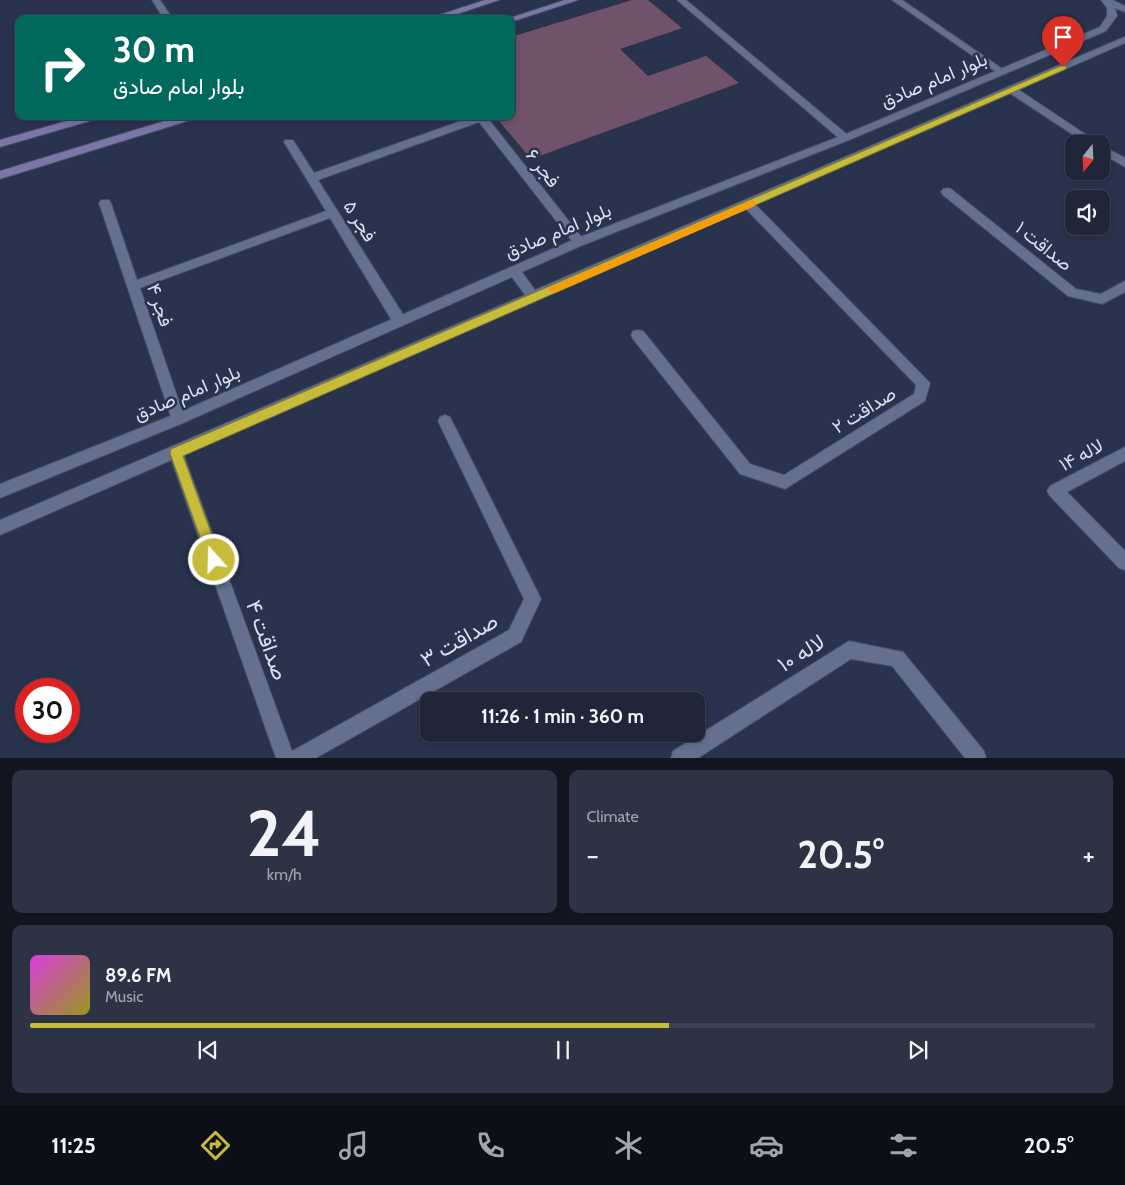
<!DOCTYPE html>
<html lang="en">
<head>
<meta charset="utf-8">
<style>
	:root { --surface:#20263a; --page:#2d3245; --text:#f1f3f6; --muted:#a2a5af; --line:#3d4354; --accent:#c7bb3b }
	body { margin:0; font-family:Cabin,Vazirmatn,sans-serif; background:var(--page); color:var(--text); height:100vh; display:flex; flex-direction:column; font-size:19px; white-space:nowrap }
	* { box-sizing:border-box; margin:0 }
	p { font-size:16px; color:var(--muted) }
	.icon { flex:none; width:28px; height:28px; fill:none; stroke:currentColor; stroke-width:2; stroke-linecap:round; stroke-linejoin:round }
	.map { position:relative; height:758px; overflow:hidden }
	.panel { display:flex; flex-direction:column; gap:12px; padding:12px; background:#121520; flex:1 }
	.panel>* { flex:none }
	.banner { position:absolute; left:15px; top:15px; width:500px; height:105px; border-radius:10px; box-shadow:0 2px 8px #0003,0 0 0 1px var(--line); background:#00695c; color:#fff; overflow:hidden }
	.needle { width:32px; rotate:198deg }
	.controls { position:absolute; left:1065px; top:135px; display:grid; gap:10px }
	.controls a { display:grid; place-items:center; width:45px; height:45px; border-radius:10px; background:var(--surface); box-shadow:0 2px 8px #0003,0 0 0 1px var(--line); font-size:25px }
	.speed { position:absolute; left:15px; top:678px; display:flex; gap:10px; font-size:25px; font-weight:700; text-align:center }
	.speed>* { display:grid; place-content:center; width:65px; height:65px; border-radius:50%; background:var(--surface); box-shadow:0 2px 8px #0003,0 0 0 1px var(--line); line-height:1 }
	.speed .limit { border:8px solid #d22; background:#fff; color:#111 }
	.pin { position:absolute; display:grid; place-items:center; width:42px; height:42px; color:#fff; margin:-51px -21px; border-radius:50% 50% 50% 0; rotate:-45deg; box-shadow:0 0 5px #0007 }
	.pin .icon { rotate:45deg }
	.me { position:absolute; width:55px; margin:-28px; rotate:340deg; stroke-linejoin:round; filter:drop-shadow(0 0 4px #0008) }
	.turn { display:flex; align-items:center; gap:18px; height:105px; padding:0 15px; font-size:22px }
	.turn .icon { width:65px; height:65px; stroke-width:2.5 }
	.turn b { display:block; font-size:35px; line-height:42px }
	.big { font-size:38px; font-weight:700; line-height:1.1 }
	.panel .card { flex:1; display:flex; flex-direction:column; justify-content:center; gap:8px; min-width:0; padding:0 18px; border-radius:10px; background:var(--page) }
	.panel .dial { align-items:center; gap:0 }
	.dial b { font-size:65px; line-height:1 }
	.song { display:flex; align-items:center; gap:15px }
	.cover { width:60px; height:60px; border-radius:8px; background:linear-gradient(135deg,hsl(300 70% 55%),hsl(60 70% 35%)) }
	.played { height:5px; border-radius:2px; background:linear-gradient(90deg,var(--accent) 60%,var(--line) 60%) }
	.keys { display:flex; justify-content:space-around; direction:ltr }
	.heat { display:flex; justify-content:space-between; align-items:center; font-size:28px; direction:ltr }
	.panel .tiles { flex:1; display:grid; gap:12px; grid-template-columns:1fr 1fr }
	.card:last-child { grid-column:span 2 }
	.trip { position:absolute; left:420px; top:692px; width:285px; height:50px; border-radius:10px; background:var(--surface); box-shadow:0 2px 8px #0003,0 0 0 1px var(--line); font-weight:700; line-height:50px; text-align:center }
	.tab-bar { display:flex; height:80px; justify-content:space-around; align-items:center; background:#0d0f17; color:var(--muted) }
	.tab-bar .icon { width:35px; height:35px }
	.tab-bar .active { color:var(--accent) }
	.tab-bar b { font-size:22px; color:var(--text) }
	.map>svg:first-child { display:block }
	.green { fill:#71526b }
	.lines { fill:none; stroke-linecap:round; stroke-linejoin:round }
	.minor-casing { stroke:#454e64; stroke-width:2 }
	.tertiary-casing { stroke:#454e64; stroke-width:2 }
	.secondary-casing { stroke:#454e64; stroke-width:2 }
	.minor { fill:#64708d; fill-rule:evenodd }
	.tertiary { fill:#64708d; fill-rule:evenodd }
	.secondary { fill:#7a77a8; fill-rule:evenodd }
	.route { fill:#c7bb3b; stroke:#817a26 }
	.slow { fill:#f59e0b }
	.labels { text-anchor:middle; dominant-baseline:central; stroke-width:5; stroke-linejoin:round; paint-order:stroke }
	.street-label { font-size:19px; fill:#d8dff0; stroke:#2a334d }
	.near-street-label { font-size:22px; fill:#d8dff0; stroke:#2a334d }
</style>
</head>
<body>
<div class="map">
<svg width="1125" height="758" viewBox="0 0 1125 758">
	<rect width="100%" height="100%" fill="#2a334d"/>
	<path class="green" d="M632,0H648L682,28L620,49L648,76L706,56L739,83L531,159L495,116H511V37Z"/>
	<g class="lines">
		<g class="minor-casing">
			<g id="minor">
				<path d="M677,0H686L849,136L850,138L849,140H841Z"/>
				<path d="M892,0H902L1007,72L1005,74H999Z"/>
				<path d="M1012,87L1016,88L1100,144H1087L1008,92V88Z"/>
				<path d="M475,116H486L583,239L585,242L583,245H575L479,122L318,180L404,316L405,320L404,324H394L330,218L140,288L185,419L183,423L178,425L173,423L99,203L101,200H109L111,203L137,280L326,211L284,142L285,140H293L314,173Z"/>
				<path d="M1101,145L1125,158V167L1101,153Z"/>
				<path d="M947,188L951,189L1076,289L1101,294L1125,281V292L1102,304L1068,296L943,195L941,192L943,189Z"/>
				<path d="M749,201L753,202L930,383L925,401L785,489L740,474L633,339L631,335L633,331L638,330L643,331L750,464L784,475L914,394L916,385L745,208L743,205L745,202Z"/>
				<path d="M445,415L450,417L541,599L521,642L316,758H276L169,453L171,448L176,446L181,448L183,453L292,751L509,630L524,599L438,421L440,417Z"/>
				<path d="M1125,447V461L1067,492L1125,551V570L1119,568L1050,496L1047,491L1050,486Z"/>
				<path d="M849,641L903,652L984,751L986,758H965L892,666L851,659L698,758H671L673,751Z"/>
			</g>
		</g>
		<g class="tertiary-casing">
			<g id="tertiary">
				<path d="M152,0H160L173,19H164Z"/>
				<path d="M1101,0H1113L1125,6V12L1115,8L1117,16L1106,31L849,140L583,245L522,272L535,290L1122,38L1125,37V43L0,535V520L525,295L512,277L183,423L0,498V484L173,415L575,239L841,136L1100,27L1107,16V8Z"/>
			</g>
		</g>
		<g class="secondary-casing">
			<g id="secondary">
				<path d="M485,0H499L442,19H427Z"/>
				<path d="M565,0H578L514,21L511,22V19H507Z"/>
				<path d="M84,116H101L100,118L0,147V140Z"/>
				<path d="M181,116H198L197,118L0,179V171Z"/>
			</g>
		</g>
		<use href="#minor" class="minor"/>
		<use href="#tertiary" class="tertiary"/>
		<use href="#secondary" class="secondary"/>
	</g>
	<path class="route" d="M1063,65L1067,67L1066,69L183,456L221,560L219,565L214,567L210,565L170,453L171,449Z"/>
	<path class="slow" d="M752,200L755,201V206L557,292L553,293L548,289L550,287Z"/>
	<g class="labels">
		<g class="street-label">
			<text transform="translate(934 80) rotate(-23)">بلوار امام صادق</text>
			<text transform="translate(543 168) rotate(52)">فجر ۶</text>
			<text transform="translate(360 221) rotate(58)">فجر ۵</text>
			<text transform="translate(558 231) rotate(-23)">بلوار امام صادق</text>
			<text transform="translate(1044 246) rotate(39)">صداقت ۱</text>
			<text transform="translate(160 305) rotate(71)">فجر ۴</text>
			<text transform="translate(187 393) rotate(-23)">بلوار امام صادق</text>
			<text transform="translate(864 410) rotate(-32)">صداقت ۲</text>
			<text transform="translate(1081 455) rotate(-28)">لاله ۱۴</text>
		</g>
		<g class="near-street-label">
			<text transform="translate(267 640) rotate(70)">صداقت ۴</text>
			<text transform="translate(459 640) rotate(-30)">صداقت ۳</text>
			<text transform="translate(801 653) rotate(-32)">لاله ۱۰</text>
		</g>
	</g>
</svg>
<div class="controls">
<a><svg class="needle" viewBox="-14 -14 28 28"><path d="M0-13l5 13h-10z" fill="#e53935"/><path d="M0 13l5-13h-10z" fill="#a2a5af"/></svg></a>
<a><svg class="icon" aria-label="sound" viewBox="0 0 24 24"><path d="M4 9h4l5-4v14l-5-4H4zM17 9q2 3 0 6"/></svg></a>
</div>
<div class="speed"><div class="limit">30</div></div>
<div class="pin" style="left:1063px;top:67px;background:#d93025"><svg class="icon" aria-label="arrive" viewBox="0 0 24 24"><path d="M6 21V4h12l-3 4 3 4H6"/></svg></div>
<svg class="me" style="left:214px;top:560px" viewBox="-20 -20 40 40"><circle r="17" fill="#c7bb3b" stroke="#fff" stroke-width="3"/><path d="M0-11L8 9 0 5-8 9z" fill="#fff"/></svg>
<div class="trip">11:26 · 1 min · 360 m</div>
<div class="banner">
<div class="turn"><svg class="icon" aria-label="right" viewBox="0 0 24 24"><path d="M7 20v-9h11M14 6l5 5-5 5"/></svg><div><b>30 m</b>بلوار امام صادق</div></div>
</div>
</div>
<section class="panel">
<div class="tiles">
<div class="card dial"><b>24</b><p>km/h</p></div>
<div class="card"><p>Climate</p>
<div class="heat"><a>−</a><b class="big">20.5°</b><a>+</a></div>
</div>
<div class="card">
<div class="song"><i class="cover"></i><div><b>89.6 FM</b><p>Music</p></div></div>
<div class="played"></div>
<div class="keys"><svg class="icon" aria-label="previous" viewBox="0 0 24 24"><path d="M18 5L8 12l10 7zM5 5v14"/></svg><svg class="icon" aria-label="pause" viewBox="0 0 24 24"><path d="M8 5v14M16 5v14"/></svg><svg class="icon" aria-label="next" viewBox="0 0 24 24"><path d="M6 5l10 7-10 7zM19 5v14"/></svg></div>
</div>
</div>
</section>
<nav class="tab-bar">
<b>11:25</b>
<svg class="icon active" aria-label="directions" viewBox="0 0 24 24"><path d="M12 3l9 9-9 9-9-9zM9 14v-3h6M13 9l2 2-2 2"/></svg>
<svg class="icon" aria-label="music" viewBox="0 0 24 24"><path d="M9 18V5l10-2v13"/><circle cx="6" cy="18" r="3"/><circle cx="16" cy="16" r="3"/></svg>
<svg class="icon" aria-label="phone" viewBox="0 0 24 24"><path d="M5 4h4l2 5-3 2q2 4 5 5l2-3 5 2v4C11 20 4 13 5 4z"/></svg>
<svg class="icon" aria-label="climate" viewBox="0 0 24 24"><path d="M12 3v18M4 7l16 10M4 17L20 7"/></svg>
<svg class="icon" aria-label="car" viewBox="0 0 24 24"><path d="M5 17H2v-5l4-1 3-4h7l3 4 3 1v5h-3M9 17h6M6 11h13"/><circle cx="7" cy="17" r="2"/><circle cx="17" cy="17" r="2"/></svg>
<svg class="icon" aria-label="filters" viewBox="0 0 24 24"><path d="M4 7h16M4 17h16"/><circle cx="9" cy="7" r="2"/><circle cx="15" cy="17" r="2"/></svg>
<b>20.5°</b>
</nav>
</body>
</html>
